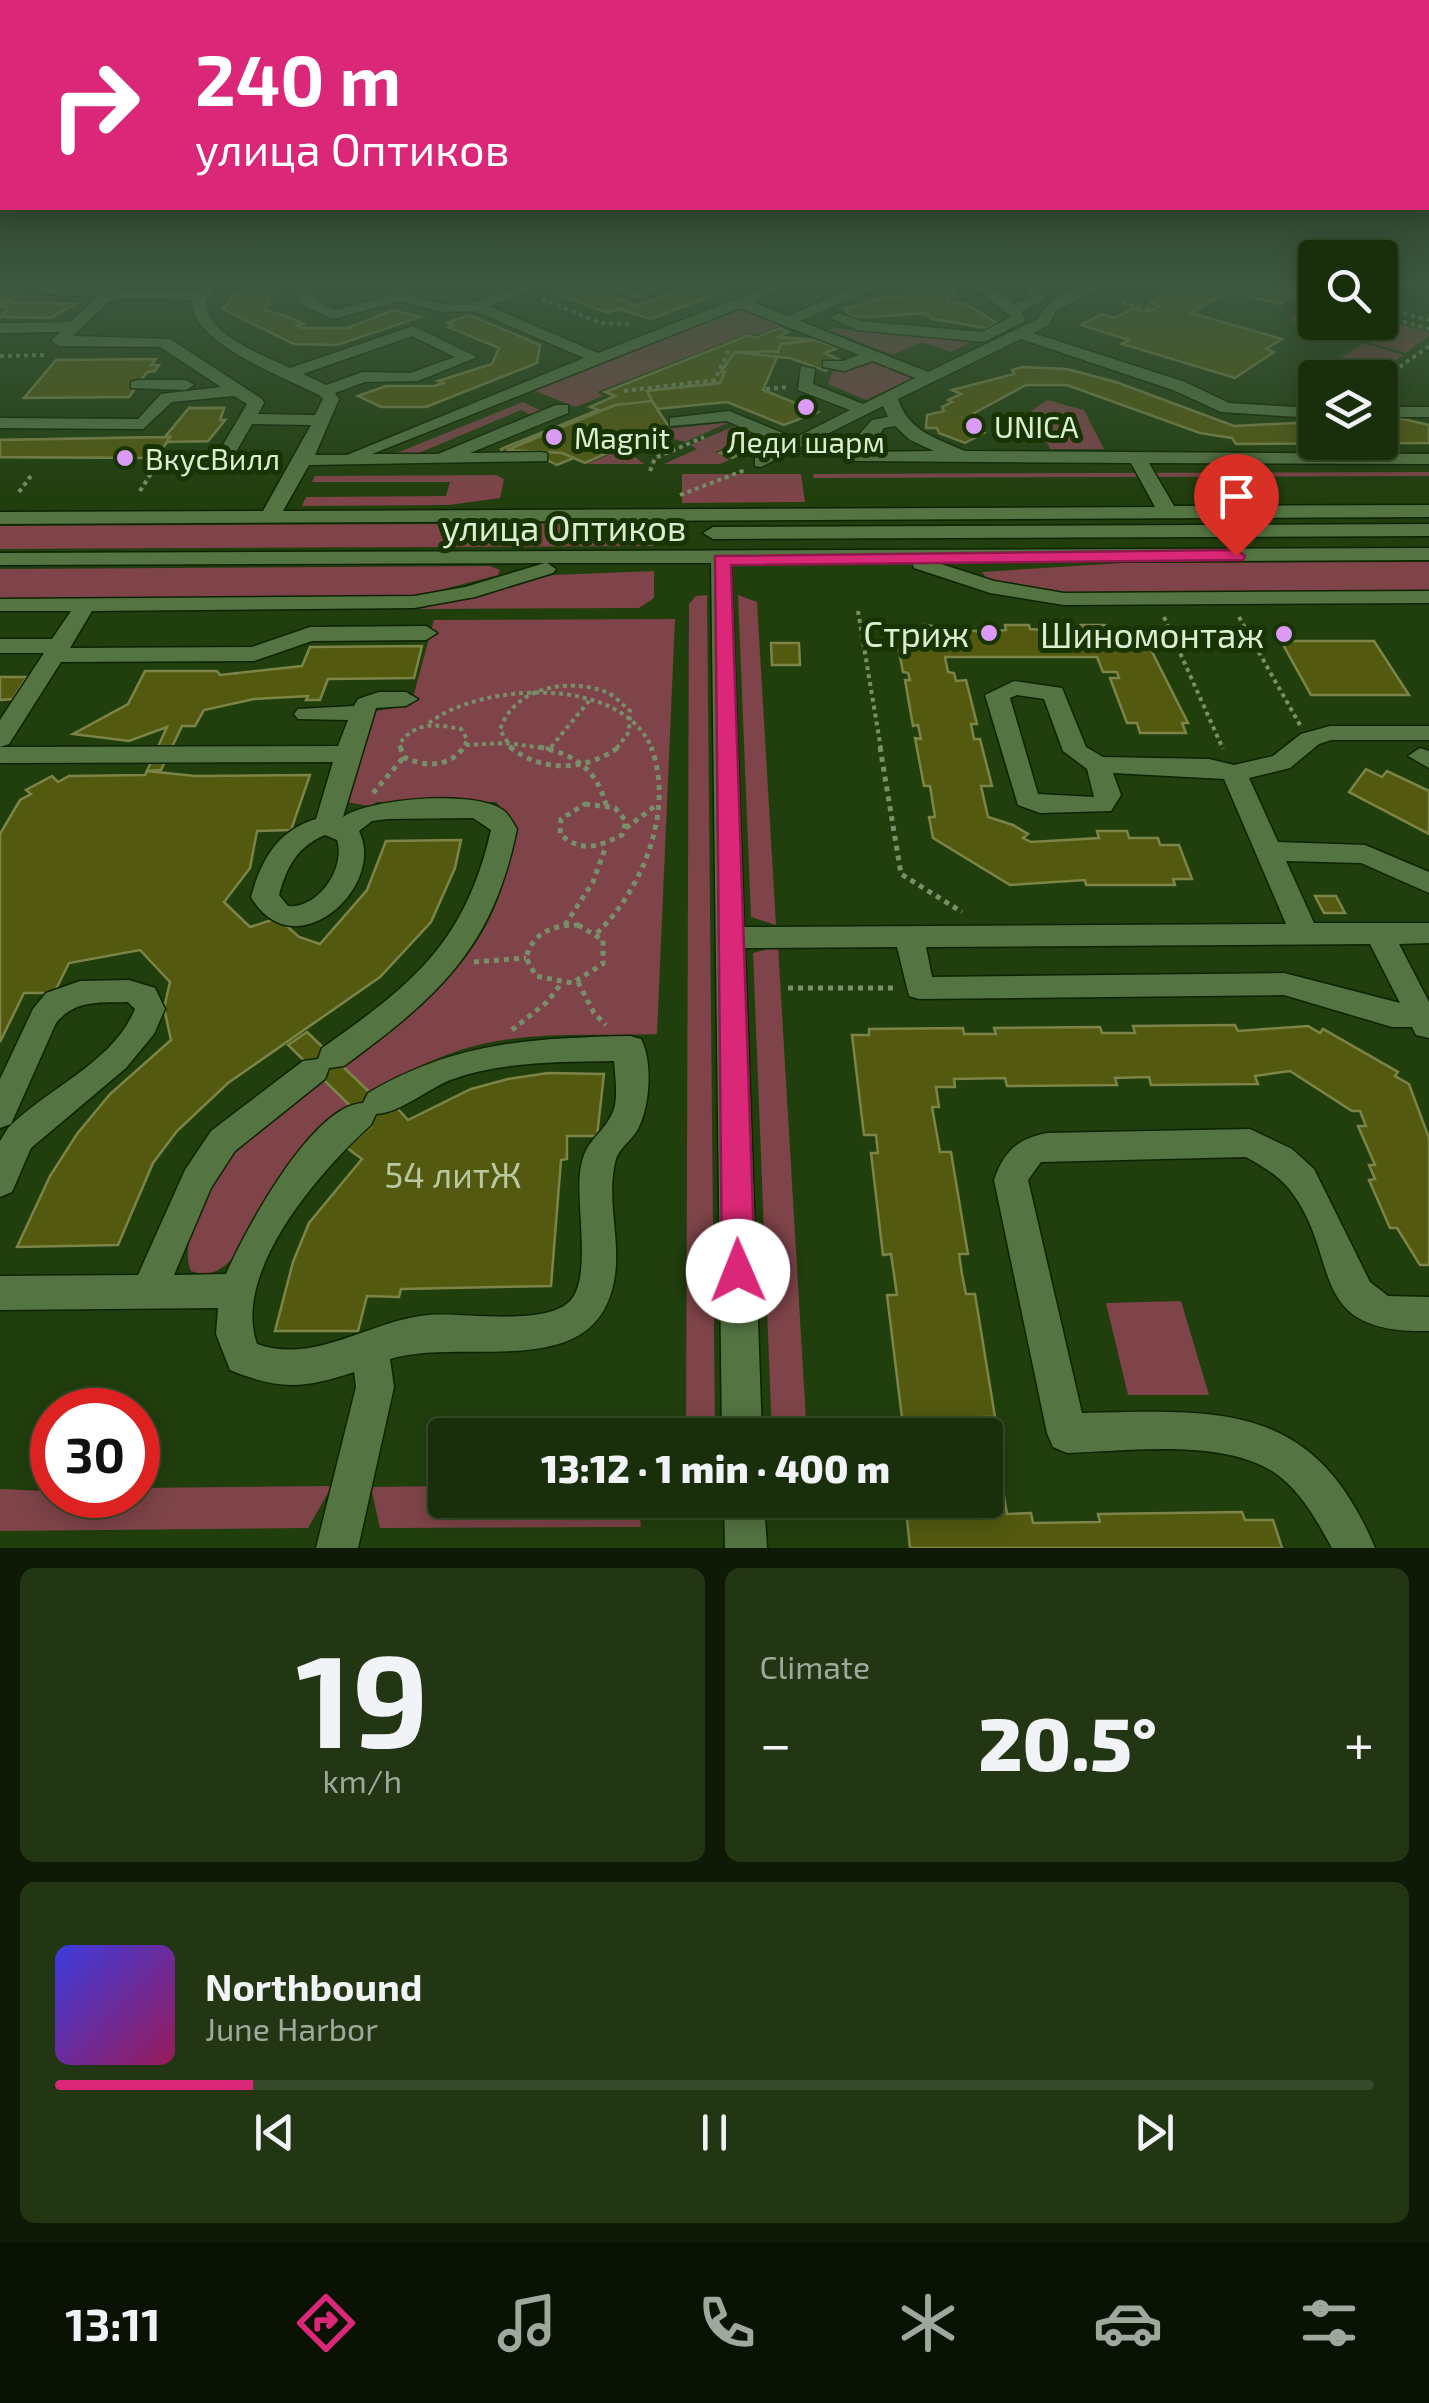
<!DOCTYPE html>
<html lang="en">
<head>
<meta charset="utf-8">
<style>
	:root { --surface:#192e0a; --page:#223613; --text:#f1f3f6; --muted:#9fa89c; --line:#374a2b; --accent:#db2777 }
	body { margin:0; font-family:"Exo 2",sans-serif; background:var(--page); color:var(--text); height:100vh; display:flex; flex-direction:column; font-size:38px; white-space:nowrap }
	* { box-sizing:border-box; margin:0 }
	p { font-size:32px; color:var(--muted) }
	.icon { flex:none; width:55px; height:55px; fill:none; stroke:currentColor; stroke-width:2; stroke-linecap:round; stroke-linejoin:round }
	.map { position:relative; height:1548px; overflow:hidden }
	.drawer { display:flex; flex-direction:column; gap:20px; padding:20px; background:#0e1906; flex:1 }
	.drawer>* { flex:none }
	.top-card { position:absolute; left:0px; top:0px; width:1430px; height:210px; box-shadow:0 5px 25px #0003,0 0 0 2px var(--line); background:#db2777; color:#fff; overflow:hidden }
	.controls { position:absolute; left:1298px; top:240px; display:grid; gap:20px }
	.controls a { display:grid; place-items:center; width:100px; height:100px; border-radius:10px; background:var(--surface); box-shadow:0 5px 25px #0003,0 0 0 2px var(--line); font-size:50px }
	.speed { position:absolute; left:30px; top:1388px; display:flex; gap:20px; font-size:50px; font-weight:700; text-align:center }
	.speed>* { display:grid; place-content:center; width:130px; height:130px; border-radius:50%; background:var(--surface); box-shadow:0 5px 25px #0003,0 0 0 2px var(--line); line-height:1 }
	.speed .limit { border:15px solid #d22; background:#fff; color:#111 }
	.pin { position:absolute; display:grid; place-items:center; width:85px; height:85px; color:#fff; margin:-102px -42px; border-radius:50% 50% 50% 0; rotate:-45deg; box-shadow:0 0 10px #0007 }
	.pin .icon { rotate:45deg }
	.me { position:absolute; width:110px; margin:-55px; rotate:359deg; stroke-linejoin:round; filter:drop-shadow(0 0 8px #0008) }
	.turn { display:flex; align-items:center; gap:35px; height:210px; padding:0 30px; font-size:45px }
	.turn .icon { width:130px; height:130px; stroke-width:2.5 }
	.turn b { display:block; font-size:70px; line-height:85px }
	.big { font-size:75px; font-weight:800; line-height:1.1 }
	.drawer .card { flex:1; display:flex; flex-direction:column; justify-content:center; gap:15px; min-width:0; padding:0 35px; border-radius:15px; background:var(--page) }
	.drawer .dial { align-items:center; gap:0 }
	.dial b { font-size:130px; line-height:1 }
	.song { display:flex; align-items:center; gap:30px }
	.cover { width:120px; height:120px; border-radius:15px; background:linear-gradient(135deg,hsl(240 70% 55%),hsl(330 70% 35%)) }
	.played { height:10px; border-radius:5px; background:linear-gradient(90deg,var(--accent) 15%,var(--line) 15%) }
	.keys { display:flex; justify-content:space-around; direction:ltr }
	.heat { display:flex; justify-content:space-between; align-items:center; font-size:55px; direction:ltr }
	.drawer .tiles { flex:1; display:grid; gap:20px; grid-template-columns:1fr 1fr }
	.card:last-child { grid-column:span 2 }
	.trip { position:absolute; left:428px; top:1418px; width:575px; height:100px; border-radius:10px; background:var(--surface); box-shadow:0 5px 25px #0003,0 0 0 2px var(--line); font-weight:800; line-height:100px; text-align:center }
	.tab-bar { display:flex; height:160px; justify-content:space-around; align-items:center; background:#0a1204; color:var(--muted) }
	.tab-bar .icon { width:70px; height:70px }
	.tab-bar .active { color:var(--accent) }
	.tab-bar b { font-size:45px; color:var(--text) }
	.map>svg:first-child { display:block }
	.green { fill:#7e4449 }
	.building { fill:#535a0f; stroke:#7c8448; stroke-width:2.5 }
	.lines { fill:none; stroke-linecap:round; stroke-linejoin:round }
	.minor-casing { stroke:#0e2301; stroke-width:3 }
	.path-far1 { stroke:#789069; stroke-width:4; stroke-dasharray:4 4; stroke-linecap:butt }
	.path { stroke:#789069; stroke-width:5; stroke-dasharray:5 5; stroke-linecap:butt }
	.minor { fill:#547442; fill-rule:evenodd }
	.route { fill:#db2777; stroke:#8e194d; stroke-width:2.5 }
	.poi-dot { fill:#da9af6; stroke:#173402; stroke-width:4 }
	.labels { text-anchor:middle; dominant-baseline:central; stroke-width:10; stroke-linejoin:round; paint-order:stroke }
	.far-poi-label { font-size:30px; fill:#dbedd2; stroke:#173402; text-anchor:start }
	.street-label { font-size:35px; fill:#dbedd2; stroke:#173402 }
	.poi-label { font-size:35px; fill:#dbedd2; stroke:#173402; text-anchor:end }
	.near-number-label { font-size:35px; fill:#b9c8a1 }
</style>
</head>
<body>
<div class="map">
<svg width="1429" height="1548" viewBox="0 0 1429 1548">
	<rect width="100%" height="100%" fill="#213e0d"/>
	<g class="green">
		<path d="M1315,304V322H1380V319L1429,332V336L1406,353L1289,320Z"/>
		<path d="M742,308L785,324L755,335L749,333L597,392L603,396L575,407L533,390Z"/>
		<path d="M834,328L971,342L951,352L922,342L893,355L828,330Z"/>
		<path d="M1363,343L1403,355L1376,374L1335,362Z"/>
		<path d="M874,359L917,376L866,400L828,384L834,368Z"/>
		<path d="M1047,400L1084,410L1104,449H1050L1031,411Z"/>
		<path d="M523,402L546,413L536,417L521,410L414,455L384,458Z"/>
		<path d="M730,422L685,442L670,438L631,454L644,464H587L669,429Z"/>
		<path d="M737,425L757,433L716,452L729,460L720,464H664L697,449L690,445Z"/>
		<path d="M1429,472V476L814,478L813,474Z"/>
		<path d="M682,474H801L805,502L682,503Z"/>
		<path d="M496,475L504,479L500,498L449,505L302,506L306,497L446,496L450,482H312L315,476Z"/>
		<path d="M654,523V546L0,549V526Z"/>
		<path d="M1429,562V591L1064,592L987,579L982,572L1123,563Z"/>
		<path d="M490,566L500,570L498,575L417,596L0,598V569Z"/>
		<path d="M654,571V598L639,608L419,609L553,575Z"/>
		<path d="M707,595L715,1435H686L689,604L696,596Z"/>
		<path d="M738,595L757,602L776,925L751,917Z"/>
		<path d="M675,619L657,1034C607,1036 553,1032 503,1040C418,1053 338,1108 283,1173C262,1198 247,1230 232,1259C219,1272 209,1277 191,1271C177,1241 214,1169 236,1146C251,1131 273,1118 291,1105C351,1060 419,1017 465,958C497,918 509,873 515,824L496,802H376L374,807L347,802L371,712L411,705L434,620Z"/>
		<path d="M778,946L806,1420L801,1435H772L753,953Z"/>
		<path d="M1181,1301L1209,1395H1128L1106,1303Z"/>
		<path d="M332,1486L308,1528L0,1531V1489L138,1495V1488Z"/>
		<path d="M445,1486V1500H638L641,1527L380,1528L371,1487Z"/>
	</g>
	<g class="building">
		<path d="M0,282H32L6,302L74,304L50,318L0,317L8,307H0Z"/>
		<path d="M0,282H32L0,307Z"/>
		<path d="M581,282L636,306L703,282H749L651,319L619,309L607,313L551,291Z"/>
		<path d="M917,282H952L948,283L954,289H949L955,295L947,296L948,302L966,304L997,323L986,328L933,319L924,313L871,317L851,316L844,309L886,297L904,298L910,292L903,290Z"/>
		<path d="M1189,282H1246L1295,295L1280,304L1229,291L1191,313L1282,339L1266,349L1274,352L1235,378L1122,344L1129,340L1081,325L1102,314L1115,318L1133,308L1147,312L1160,305L1151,303Z"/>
		<path d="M262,286L278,293L270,295L265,310L289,317L304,324L297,326L302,328H348L393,310L420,317L337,345L294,344L223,309L234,294Z"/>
		<path d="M469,315L540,345L537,363L426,407H381L358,396L386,386H435L443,383L438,381L492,364L499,348L448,327L452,325L447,323Z"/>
		<path d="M779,328L788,332L778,337L816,340L781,344L778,352H735L721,372H725L720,383L647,391L652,401L601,411L590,407L615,396L605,392L749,335L755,338Z"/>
		<path d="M816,340L838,348L825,353L840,360L829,364L826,371L790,358L757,355L760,351L778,352L781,344Z"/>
		<path d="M735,352L777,357L763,390L818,412L784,425L727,402L657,409L647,391L720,383L725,372H721Z"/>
		<path d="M156,359L151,365H159L155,371L147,372L129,397L24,398L56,360Z"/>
		<path d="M1022,367L1067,369L1116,382L1234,426L1315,422V442H1380V425H1385L1380,419H1403L1429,425V443L1236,444L1232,438L1200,433L1067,385H1026L978,411L974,413L979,431L984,433L965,443L939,433L937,428H926L927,415L944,411L942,407L952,402L948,400L961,394L952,390L1014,374L1012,370Z"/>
		<path d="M652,401L669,427L634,441L626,437L604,447L612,451L585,463L562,453L507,450L615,405Z"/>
		<path d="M189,408H224L220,420H225L208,441L167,442L156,458L0,457V440L165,437Z"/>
		<path d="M189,408H224L220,420H225L208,441L167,442L170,437H165Z"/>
		<path d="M598,410L507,450L562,453L574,458L557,465L535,454H502L501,449Z"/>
		<path d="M758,435L770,440L732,458L720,453Z"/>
		<path d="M170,437L156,458L0,457V440Z"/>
		<path d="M925,625L984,632L1006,630L1005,625H1029L1030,629L1074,632L1083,629L1081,625H1105L1107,629H1133L1135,636H1144L1188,723H1182L1186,733H1140L1137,723H1127L1110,678H1119L1117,672H1103L1097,657H945L948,672L954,673L956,681L966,680L977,724H971L974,739H980L992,786H981L988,817L1013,825L1028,834L1023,838L1031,842L1099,838L1097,831H1127L1129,838H1158L1160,845H1179L1192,879H1173L1175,885H1086L1085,880L1010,885L933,838L929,817H935L930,786H924L915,738L921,739L918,725L913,726L905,680H910L908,673L903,672L896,636H901L900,630H926Z"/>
		<path d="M1281,641H1374L1409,695H1311Z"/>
		<path d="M771,643H799L800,665H772Z"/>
		<path d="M422,646L414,678L328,679L320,700H306L308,696L254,699L204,710L195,726H182L161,770L147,771L167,727L129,741L73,734L128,704L145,671H217L220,675L302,666L310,647Z"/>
		<path d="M0,677H27L13,699L0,700Z"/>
		<path d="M1366,769L1382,777L1387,771L1429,791V834L1349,792Z"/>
		<path d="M147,771L195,776L310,775L291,830L257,831L250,868L224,902L250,927L278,918L299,937L320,944L367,890L386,841L461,840L455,868L431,922L380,977L228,1083L177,1131L153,1163L118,1245L17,1247L50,1176L77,1134L110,1094L171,1040L164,1008L170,982L140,950L69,963L54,993H24L0,1042V834L20,800L31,794L26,790L52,776L58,782L69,776L145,775Z"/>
		<path d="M1315,896H1336L1345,913H1324Z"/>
		<path d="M1235,1025L1238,1031L1308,1026L1320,1033L1323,1029L1398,1072L1395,1076L1409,1084L1429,1138V1265H1420L1397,1228H1390L1369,1180L1375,1179L1369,1165H1375L1358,1126H1366L1360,1111H1352L1290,1071L1255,1076L1258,1084L1151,1085L1149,1077L1115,1078L1117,1085L1007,1086L1005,1078L954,1079L955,1087H936L939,1107H932L940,1152H951L968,1254H959L962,1274L966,1294H975L995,1417H983L994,1484H1002L1007,1514L1031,1513L1033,1523L1100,1522L1098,1514L1242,1512L1245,1520H1273L1282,1548H910L905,1500H985V1435H913L910,1418H902L887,1295H897L891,1254L883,1255L871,1153H878L876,1135H864L852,1035H869V1029L963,1028L964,1034H996L994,1028L1100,1027L1102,1033H1135L1133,1026Z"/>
		<path d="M307,1032L390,1112L397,1108L408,1120L471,1089L508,1079L548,1073L604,1074L597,1136H567V1159L561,1160L551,1286L401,1289L399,1297L367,1296L358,1331H275L293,1262L309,1223L362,1159L347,1148L371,1126L288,1045Z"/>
	</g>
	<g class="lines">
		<g class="minor-casing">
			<g id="minor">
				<path d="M50,282H65L61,287L196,292L204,282H248L241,286L215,287L206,302C207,336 264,355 290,368L413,326L477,357L418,381L365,382L335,393L339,399L315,455H347L584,358L475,311L442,312L400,301L333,319L300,304L299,295L278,282H296L312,290L313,299L335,310L400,293L442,304L465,305L535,282H556L489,306L598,353L779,282H798L753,302L787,316L869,282H888L800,321L928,372L1038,319C1048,295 1089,282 1115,282L1056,311L1049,325L1033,333L1185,382L1229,403L1315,408V418L1221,412L1173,390L1021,339L898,399C909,432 936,438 965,451L1429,454V464L1149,463L1174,506L1429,505V517L0,524V512L263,511L311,425L252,424L229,464C217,467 196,469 187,460L196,455H217L247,404L234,396L172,402L143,429L0,428V418L138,419L161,394L221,387L160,347L59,346L51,341L60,332L0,333V323L70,322L97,297L42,294L40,291ZM120,298L192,300C187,341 287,379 319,395L323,399L315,415L258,414L264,403L262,399L170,339L73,336L107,303ZM740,308L859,355L843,361H823V367L844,371L873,361L915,378L863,404L813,384L815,369L801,366L798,390L850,410L795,438L729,411L670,418V426L727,421L781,445L755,458V466L761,467L883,406L888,417L872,420L847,448L853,461L1131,463L1155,507L283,511L309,465L547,461V453L541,452L470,453L568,413V405H556L438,454H372ZM412,336L455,357L410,373L363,372L326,385L303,374ZM895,426L910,440L934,451L866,452L884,428Z"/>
				<path d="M594,282C609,282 623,290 637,290C651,289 664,282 680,282L636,299Z"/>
				<path d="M969,282H985L1014,304L1031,297L1026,289L1011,282H1033L1046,299L1022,311L1025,321L984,342L857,330L831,318L839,313L860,321L982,332L1011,317Z"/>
				<path d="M137,380H186L194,385L186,390L131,388V382Z"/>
				<rect x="1380" y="407" width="49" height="10"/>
				<path d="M1429,524V536L713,539L703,533L713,527Z"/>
				<path d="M1429,548V560L935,562L994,581L1064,593L1429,591V603L1064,605L990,593L914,568L912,562L731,563L744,927L1286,924L1224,779L1113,773L1121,795L1111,811L1040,813L1018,805L985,695L1014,681L1062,688L1086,747L1103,757L1209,759L1234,765L1273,756L1301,734L1330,726H1429V740H1331L1319,744L1290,768L1249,778L1278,842L1365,845L1429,872V893L1361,863L1286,861L1314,923H1429V943L1399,944L1429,1002V1038L1416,1035L1412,1027H1392L1284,995L919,999L909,996L897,947L745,948L762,1435H722L711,563H547L556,569L553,573L475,597L414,608L92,611L70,648L252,647L310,627L426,626L437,633L426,640L312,641L254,661L61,662L9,744L0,747V720L44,653H0V639H52L71,611H0V599L414,596L465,587L545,563L0,565V553ZM1017,695L1044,699L1063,751L1087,769L1094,797L1038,794L1010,698ZM1370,944L1400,1003L1284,973L932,977L926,947Z"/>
				<path d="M379,692H406L418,699L406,706L376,708L343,817C371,798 475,790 503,810C509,814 513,823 517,829C493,948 438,997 344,1066L329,1068L325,1079L235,1151L211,1188L174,1275L226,1274C245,1231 312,1105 363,1103L368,1093C455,1042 531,1038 630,1036L641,1039C653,1062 650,1106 638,1129C632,1140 620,1147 616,1159C605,1199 622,1241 614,1281C595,1385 463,1336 390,1359L394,1387L358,1548H316L356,1387L354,1372C304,1389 279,1390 230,1370L216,1334L218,1308L0,1310V1276L138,1275L185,1170L211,1131L303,1061L318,1059L322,1048C413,984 465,943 491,830L473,818L388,819L372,821L359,831C387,887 294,971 251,897C261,860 278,830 316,819L333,762L0,763V747L338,746L348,720L298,719L294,714L298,709L354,706L358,699ZM325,835L337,840C346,868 318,909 288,906L279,895C287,866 297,847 325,835ZM614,1061C615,1076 619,1100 612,1114C600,1138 584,1139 580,1173C576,1205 592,1278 570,1301C544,1327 463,1312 428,1315C371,1320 315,1365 257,1344C231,1271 322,1169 371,1125L376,1114C401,1113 428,1088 453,1079C504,1061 561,1062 614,1061Z"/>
				<path d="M1420,748L1429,751V768L1408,756Z"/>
				<path d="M129,980L155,988L165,1009L154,1034L126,1068L31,1148L12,1192L0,1197V1141L8,1128C47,1088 113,1063 135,1009L128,1002C99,1003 76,999 56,1023L11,1124L0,1128V1079L33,1009L46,993L80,981Z"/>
				<path d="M1250,1129L1292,1149L1314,1169L1370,1282L1388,1296L1429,1297V1331C1303,1334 1343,1258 1290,1190C1278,1175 1262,1166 1246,1157L1041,1162L1028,1180L1082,1413C1220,1410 1314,1401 1375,1548H1332C1317,1521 1301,1491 1275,1473C1223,1438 1128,1451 1067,1453L1053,1447L1047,1433L994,1180C1004,1151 1017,1139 1047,1133Z"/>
				<path d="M724,1500H764L767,1548H725Z"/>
			</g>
		</g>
		<g class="path-far1">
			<path d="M1260,282L1315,297"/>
			<path d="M1289,282L1315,289"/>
			<path d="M542,299L600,323L631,324"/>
			<path d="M1122,302L1151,310"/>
			<path d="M1380,307L1429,320"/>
			<path d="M1380,315L1429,329"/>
			<path d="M0,356L47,355"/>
			<path d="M1380,381L1429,346"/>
			<path d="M766,389L788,387"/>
			<path d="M624,391L715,380L730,347"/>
			<path d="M650,471L655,458L704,437"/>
			<path d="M140,491L152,472"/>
			<path d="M19,492L33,473"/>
			<path d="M680,495L745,470"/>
			<path d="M858,611L881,749"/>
			<path d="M1164,617L1223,749"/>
			<path d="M1239,617L1300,725"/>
			<path d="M429,723C482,682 623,675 652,749"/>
			<path d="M466,745L506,743L551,749"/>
			<path d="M551,747L589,701"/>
			<path d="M401,749L399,744C417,721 434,724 461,729L467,739L464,749"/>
			<path d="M512,749L500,730C513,688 567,677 606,692C614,695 623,705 630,711L629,732L616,749"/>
		</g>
		<g class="path">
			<path d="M400,747L404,757C425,768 450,767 464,747"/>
			<path d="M510,747C542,773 586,771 619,747"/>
			<path d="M539,747C575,754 597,770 606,805"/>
			<path d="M880,747L901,874L962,912"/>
			<path d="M373,793L404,757"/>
			<path d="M585,804L615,808L626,821L622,835C598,847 582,853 560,834L561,819Z"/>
			<path d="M626,828L655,806"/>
			<path d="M565,925L593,882L606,846"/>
			<path d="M578,925L603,940V964L572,983L536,976L526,958C533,932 553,925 578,925Z"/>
			<path d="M597,933C643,889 675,809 651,747"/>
			<path d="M474,962L526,958"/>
			<path d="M578,982L594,1013L606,1025"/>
			<path d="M788,988H895"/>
			<path d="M512,1030L547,1002L561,984"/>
		</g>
		<use href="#minor" class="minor"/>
	</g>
	<linearGradient id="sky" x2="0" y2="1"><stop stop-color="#122207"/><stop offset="0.57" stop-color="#3d5840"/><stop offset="1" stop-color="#3d5840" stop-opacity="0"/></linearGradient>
	<rect width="1429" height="498" fill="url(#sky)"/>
	<path class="route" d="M1236,550L1245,556L1243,560L731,565L755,1271L750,1281L738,1286L727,1281L722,1271L715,556Z"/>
	<g class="poi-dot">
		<circle cx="806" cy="407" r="10"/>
		<circle cx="974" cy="426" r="10"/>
		<circle cx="554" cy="437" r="10"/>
		<circle cx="125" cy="458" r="10"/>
		<circle cx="989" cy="633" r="10"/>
		<circle cx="1284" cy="634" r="10"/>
	</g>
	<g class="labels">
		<g class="far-poi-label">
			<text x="994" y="426">UNICA</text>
			<text x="574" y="437">Magnit</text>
			<text x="806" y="441" text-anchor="middle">Леди шарм</text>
			<text x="145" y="458">ВкусВилл</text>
		</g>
		<g class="street-label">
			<text x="564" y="527">улица Оптиков</text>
		</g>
		<g class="poi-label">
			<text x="969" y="633">Стриж</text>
			<text x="1264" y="634">Шиномонтаж</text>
		</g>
		<g class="near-number-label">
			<text x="453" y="1174">54 литЖ</text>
		</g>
	</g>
</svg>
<div class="controls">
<a><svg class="icon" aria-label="search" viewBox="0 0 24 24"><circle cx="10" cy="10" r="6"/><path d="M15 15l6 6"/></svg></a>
<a><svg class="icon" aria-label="layers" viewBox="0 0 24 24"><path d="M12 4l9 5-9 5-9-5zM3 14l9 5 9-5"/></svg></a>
</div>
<div class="speed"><div class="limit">30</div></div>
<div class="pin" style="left:1236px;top:556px;background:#d93025"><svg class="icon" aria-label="arrive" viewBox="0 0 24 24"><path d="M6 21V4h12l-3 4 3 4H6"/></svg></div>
<svg class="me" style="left:738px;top:1271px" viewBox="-20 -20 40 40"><circle r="19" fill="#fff"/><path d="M0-13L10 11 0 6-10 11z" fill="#db2777"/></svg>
<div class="trip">13:12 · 1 min · 400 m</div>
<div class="top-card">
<div class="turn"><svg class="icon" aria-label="right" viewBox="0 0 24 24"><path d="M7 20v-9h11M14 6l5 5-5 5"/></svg><div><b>240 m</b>улица Оптиков</div></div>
</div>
</div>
<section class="drawer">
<div class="tiles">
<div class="card dial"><b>19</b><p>km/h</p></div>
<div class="card"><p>Climate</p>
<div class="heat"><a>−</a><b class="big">20.5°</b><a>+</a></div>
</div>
<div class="card">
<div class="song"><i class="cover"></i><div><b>Northbound</b><p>June Harbor</p></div></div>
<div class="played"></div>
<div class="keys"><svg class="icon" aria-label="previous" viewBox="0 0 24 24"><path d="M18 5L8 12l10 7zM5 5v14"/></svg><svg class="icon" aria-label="pause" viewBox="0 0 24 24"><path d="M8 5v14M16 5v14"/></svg><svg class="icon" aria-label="next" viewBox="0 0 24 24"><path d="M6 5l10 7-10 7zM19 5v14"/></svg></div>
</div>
</div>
</section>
<nav class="tab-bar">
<b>13:11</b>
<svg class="icon active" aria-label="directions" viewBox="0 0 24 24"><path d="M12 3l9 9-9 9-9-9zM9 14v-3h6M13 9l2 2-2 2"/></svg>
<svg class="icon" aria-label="music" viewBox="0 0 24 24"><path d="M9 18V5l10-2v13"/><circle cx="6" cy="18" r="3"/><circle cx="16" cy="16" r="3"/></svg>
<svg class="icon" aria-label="phone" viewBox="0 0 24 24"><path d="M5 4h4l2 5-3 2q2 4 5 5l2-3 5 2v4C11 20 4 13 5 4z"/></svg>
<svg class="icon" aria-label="climate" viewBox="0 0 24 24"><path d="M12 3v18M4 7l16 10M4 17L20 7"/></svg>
<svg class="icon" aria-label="car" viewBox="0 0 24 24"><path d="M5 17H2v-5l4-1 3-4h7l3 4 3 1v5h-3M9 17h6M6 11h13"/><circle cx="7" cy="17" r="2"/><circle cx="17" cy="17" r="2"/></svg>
<svg class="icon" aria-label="filters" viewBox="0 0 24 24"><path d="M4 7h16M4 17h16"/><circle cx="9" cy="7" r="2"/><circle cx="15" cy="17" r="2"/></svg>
</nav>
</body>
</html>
